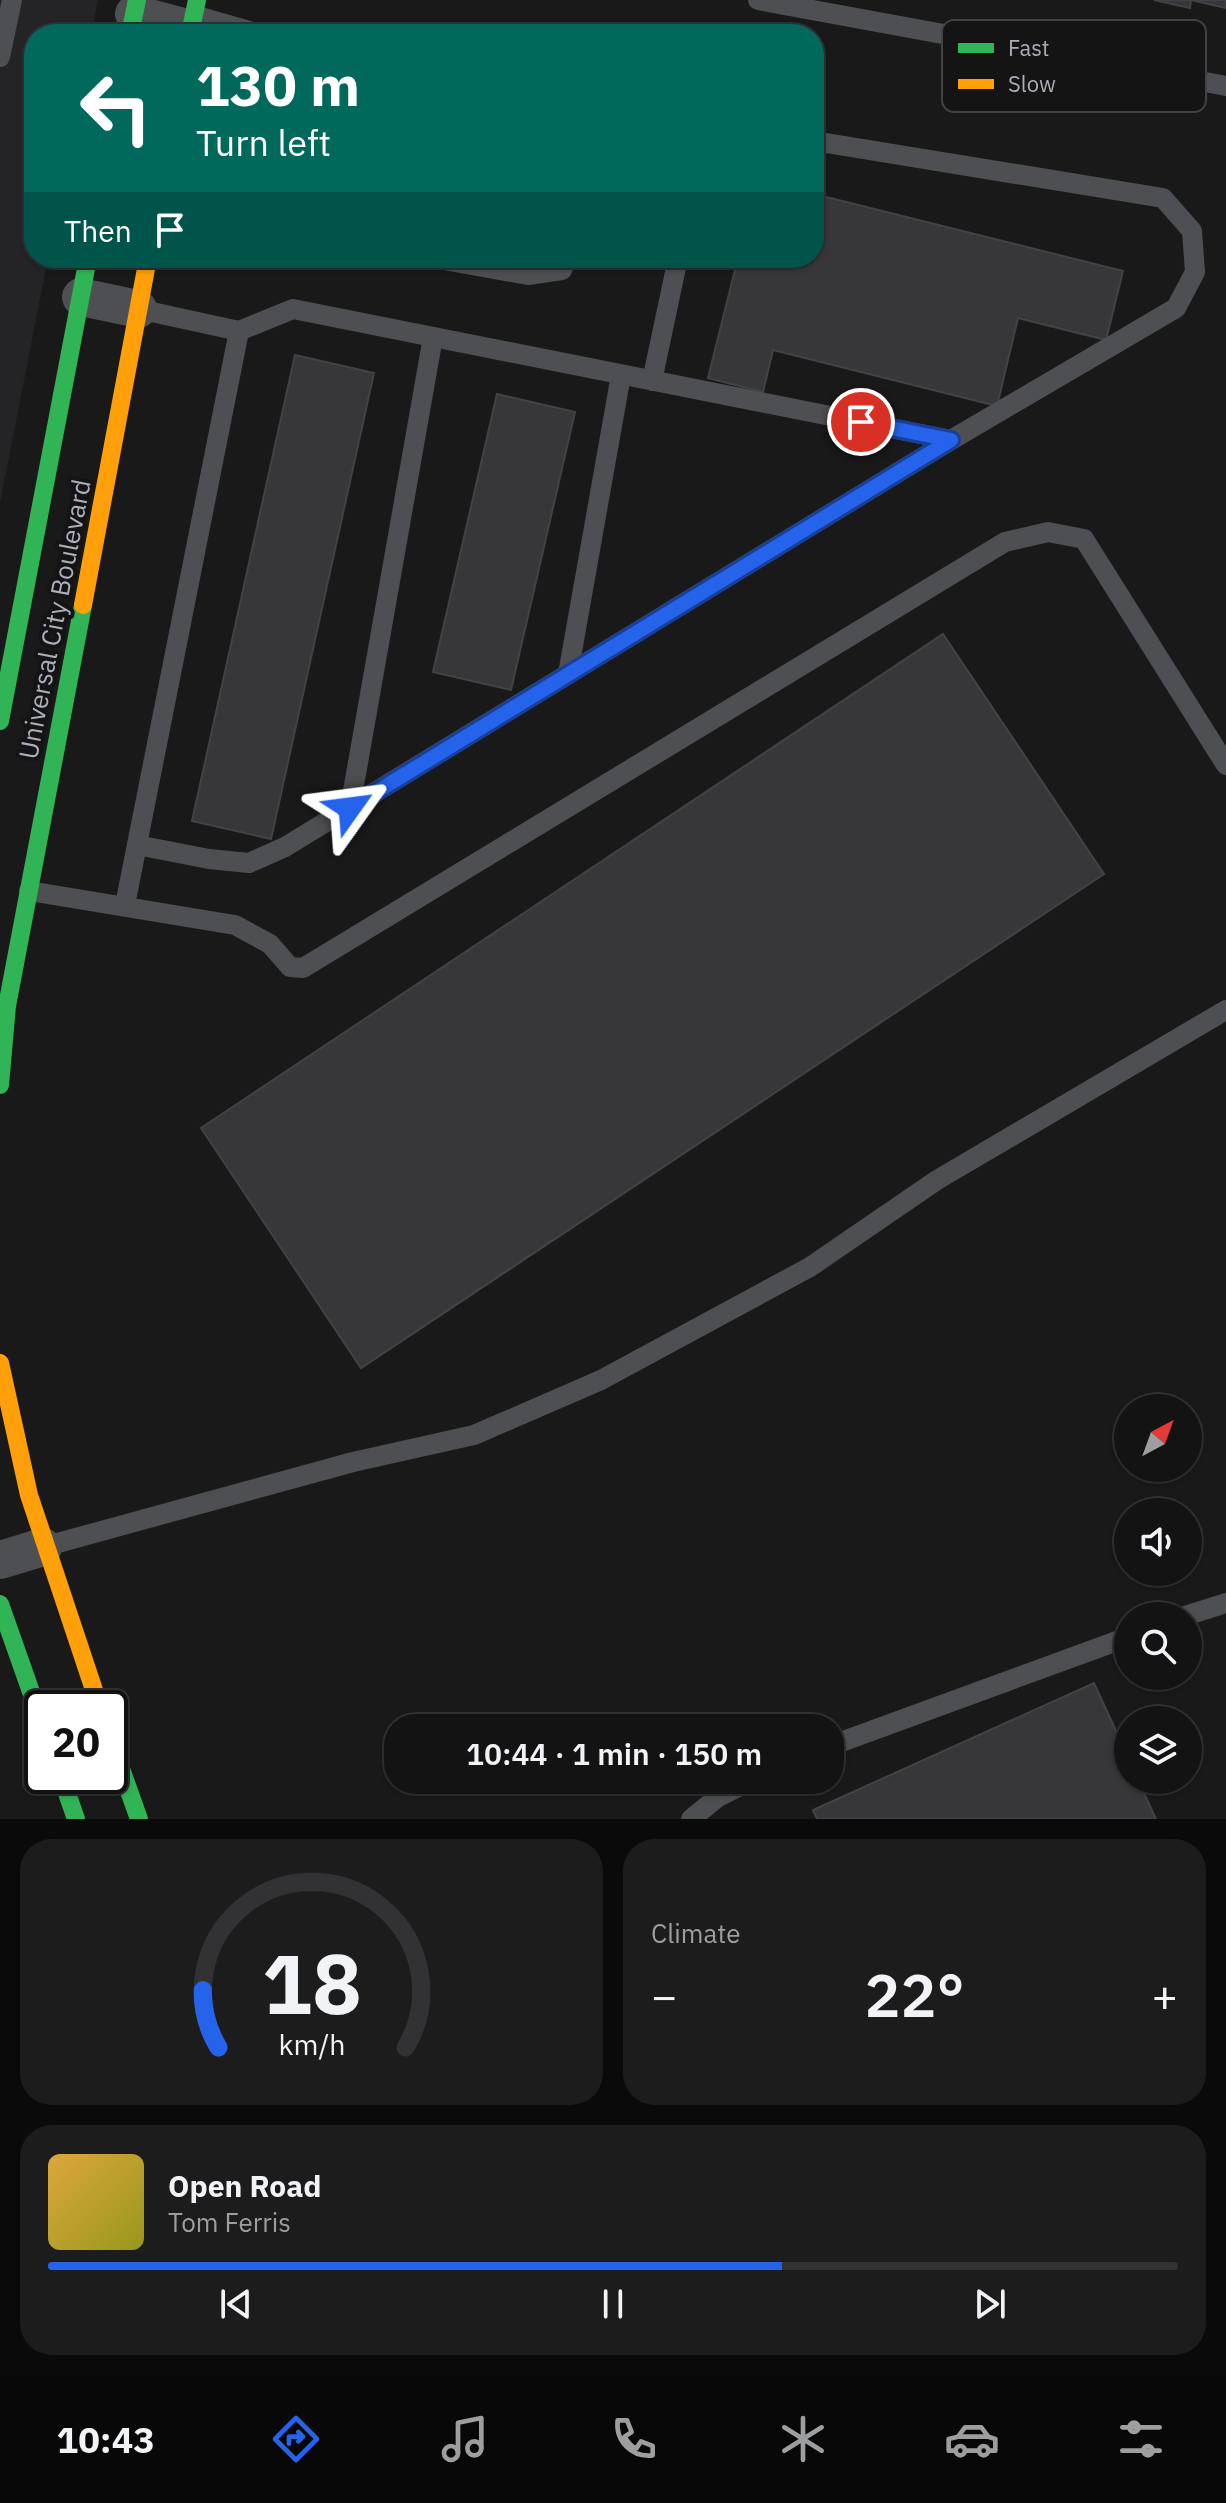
<!DOCTYPE html>
<html lang="en">
<head>
<meta charset="utf-8">
<style>
	:root { --surface:#131314; --page:#1c1c1d; --text:#f1f3f6; --muted:#9d9ea0; --line:#323234; --accent:#2563eb }
	body { margin:0; font-family:"IBM Plex Sans",sans-serif; background:var(--page); color:var(--text); height:100vh; display:flex; flex-direction:column; font-size:30px; white-space:nowrap }
	* { box-sizing:border-box; margin:0 }
	p { font-size:26px; color:var(--muted) }
	.icon { flex:none; width:44px; height:44px; fill:none; stroke:currentColor; stroke-width:2; stroke-linecap:round; stroke-linejoin:round }
	.map { position:relative; height:1819px; overflow:hidden }
	.side { display:flex; flex-direction:column; gap:20px; padding:20px; background:#0a0a0b; flex:1 }
	.side>* { flex:none }
	.top-card { position:absolute; left:24px; top:24px; width:800px; height:244px; border-radius:32px; box-shadow:0 2px 6px #0004,0 0 0 2px var(--line); background:#00695c; color:#fff; overflow:hidden }
	.needle { width:52px; rotate:41deg }
	.tools { position:absolute; left:1114px; top:1394px; display:grid; gap:16px }
	.tools a { display:grid; place-items:center; width:88px; height:88px; border-radius:50%; background:var(--surface); box-shadow:0 2px 6px #0004,0 0 0 2px var(--line); font-size:40px }
	.speed { position:absolute; left:24px; top:1690px; display:flex; gap:16px; font-size:40px; font-weight:700; text-align:center }
	.speed>* { display:grid; place-content:center; width:104px; height:104px; border-radius:50%; background:var(--surface); box-shadow:0 2px 6px #0004,0 0 0 2px var(--line); line-height:1 }
	.speed .limit { border:4px solid #111; border-radius:12px; background:#fff; color:#111 }
	.pin { position:absolute; display:grid; place-items:center; width:68px; height:68px; color:#fff; margin:-34px; border:4px solid #fff; border-radius:50%; box-shadow:0 2px 8px #0007 }
	.me { position:absolute; width:88px; margin:-44px; rotate:59deg; stroke-linejoin:round; filter:drop-shadow(0 0 6px #0008) }
	.turn { display:flex; align-items:center; gap:28px; height:168px; padding:0 40px; font-size:36px }
	.turn .icon { width:104px; height:104px; stroke-width:2.5 }
	.turn b { display:block; font-size:56px; line-height:68px }
	.then { display:flex; align-items:center; height:76px; padding:0 40px; background:#0003; gap:16px; font-size:30px }
	.big { font-size:60px; font-weight:600; line-height:1.1 }
	.side .tile { flex:1; display:flex; flex-direction:column; justify-content:center; gap:12px; min-width:0; padding:0 28px; border-radius:32px; background:var(--page) }
	.side .dial { align-items:center; gap:0 }
	.dial svg { height:208px; overflow:visible; fill:none; stroke:var(--line); stroke-width:7; stroke-linecap:round; text-anchor:middle }
	.dial text { fill:var(--text); stroke:none }
	.song { display:flex; align-items:center; gap:24px }
	.cover { width:96px; height:96px; border-radius:12px; background:linear-gradient(135deg,hsl(40 70% 55%),hsl(60 70% 35%)) }
	.played { height:8px; border-radius:4px; background:linear-gradient(90deg,var(--accent) 65%,var(--line) 65%) }
	.keys { display:flex; justify-content:space-around; direction:ltr }
	.heat { display:flex; justify-content:space-between; align-items:center; font-size:44px; direction:ltr }
	.side .tiles { flex:1; display:grid; gap:20px; grid-template-columns:1fr 1fr }
	.tile:last-child { grid-column:span 2 }
	.trip { position:absolute; left:384px; top:1714px; width:460px; height:80px; border-radius:32px; background:var(--surface); box-shadow:0 2px 6px #0004,0 0 0 2px var(--line); font-weight:600; line-height:80px; text-align:center }
	.dock { display:flex; height:128px; justify-content:space-around; align-items:center; background:#080808; color:var(--muted) }
	.dock .icon { width:56px; height:56px }
	.dock .current { color:var(--accent) }
	.dock b { font-size:36px; color:var(--text) }
	.map>svg:first-child { display:block }
	.built { fill:#242426 }
	.building { fill:#37373a; stroke:#424346; stroke-width:2 }
	.lines { fill:none; stroke-linecap:round; stroke-linejoin:round }
	.lane { stroke:#4e4f52; stroke-width:20 }
	.street { stroke:#4e4f52; stroke-width:38 }
	.fast { stroke:#30b455; stroke-width:18 }
	.slow { stroke:#ff9f0a; stroke-width:18 }
	.route-casing { stroke:#184099; stroke-width:20 }
	.route { stroke:#2563eb; stroke-width:14 }
	.labels { text-anchor:middle; dominant-baseline:central; stroke-width:8; stroke-linejoin:round; paint-order:stroke }
	.street-label { font-size:26px; fill:#acaeb9; stroke:#141415 }
	.key { fill:#141415; stroke:#424246; stroke-width:2 }
	.key-label { font-size:22px; fill:#acaeb9 }
</style>
</head>
<body>
<div class="map">
<svg width="1226" height="1819" viewBox="0 0 1226 1819">
	<rect width="100%" height="100%" fill="#19191a"/>
	<path class="built" d="M0,0H98L91,34H34V258H48L0,503Z"/>
	<g class="building">
		<path d="M1154,0H1226V8L1191,0L1190,8Z"/>
		<path d="M814,194L1123,271L1106,340L1018,318L997,406L773,350L763,392L708,378L738,258H814Z"/>
		<path d="M295,355L374,373L271,839L192,821Z"/>
		<path d="M497,394L575,412L511,690L433,672Z"/>
		<path d="M943,634L1104,874L361,1368L201,1128Z"/>
		<path d="M1094,1683L1128,1757V1780H1138L1156,1819H817L813,1810Z"/>
	</g>
	<g class="lines">
		<g class="lane">
			<path d="M758,0L1226,86"/>
			<path d="M194,15L260,34"/>
			<path d="M0,57L12,0"/>
			<path d="M814,141L1163,198L1192,231L1195,272L1176,308L951,440"/>
			<path d="M433,258L528,275L562,270L567,258"/>
			<path d="M652,381L678,258"/>
			<path d="M568,674L621,375"/>
			<path d="M350,808L433,337"/>
			<path d="M137,845L209,859L249,863L285,847L951,440L293,309L239,331"/>
			<path d="M29,891L235,925L270,944L290,967L303,968L1005,542L1048,532L1084,539L1226,765"/>
			<path d="M125,905L239,331L138,309"/>
			<path d="M43,1547L353,1462L474,1435L601,1380L810,1267L937,1180L1226,1010"/>
			<path d="M1185,1616L1226,1603"/>
			<path d="M830,1746L1128,1637"/>
			<path d="M691,1819L718,1797L752,1780"/>
		</g>
		<g class="street">
			<path d="M134,14L191,29"/>
			<path d="M81,297L138,309"/>
			<path d="M0,1560L43,1547"/>
		</g>
		<g class="fast">
			<path d="M130,34L137,0"/>
			<path d="M190,34L197,0"/>
			<path d="M0,721L88,258"/>
			<path d="M0,1085L7,1006L83,605"/>
			<path d="M0,1604L42,1723"/>
			<path d="M110,1738L139,1819"/>
			<path d="M61,1776L76,1819"/>
		</g>
		<g class="slow">
			<path d="M83,605L148,258"/>
			<path d="M0,1363L29,1495L100,1708"/>
		</g>
	</g>
	<g class="lines">
		<g class="route-casing">
			<path id="route" d="M350,808L951,440L861,422"/>
		</g>
		<use href="#route" class="route"/>
	</g>
	<g class="labels">
		<g class="street-label">
			<text transform="translate(54 619) rotate(-79)">Universal City Boulevard</text>
		</g>
	</g>
	<rect x="942" y="20" width="264" height="92" rx="12" class="key"/>
	<rect x="958" y="43" width="36" height="10" fill="#30b455"/>
	<rect x="958" y="79" width="36" height="10" fill="#ff9f0a"/>
	<g class="key-label">
		<text x="1008" y="56">Fast</text>
		<text x="1008" y="92">Slow</text>
	</g>
</svg>
<div class="tools">
<a><svg class="needle" viewBox="-14 -14 28 28"><path d="M0-13l5 13h-10z" fill="#e53935"/><path d="M0 13l5-13h-10z" fill="#9d9ea0"/></svg></a>
<a><svg class="icon" aria-label="sound" viewBox="0 0 24 24"><path d="M4 9h4l5-4v14l-5-4H4zM17 9q2 3 0 6"/></svg></a>
<a><svg class="icon" aria-label="search" viewBox="0 0 24 24"><circle cx="10" cy="10" r="6"/><path d="M15 15l6 6"/></svg></a>
<a><svg class="icon" aria-label="layers" viewBox="0 0 24 24"><path d="M12 4l9 5-9 5-9-5zM3 14l9 5 9-5"/></svg></a>
</div>
<div class="speed"><div class="limit">20</div></div>
<div class="pin" style="left:861px;top:422px;background:#d93025"><svg class="icon" aria-label="arrive" viewBox="0 0 24 24"><path d="M6 21V4h12l-3 4 3 4H6"/></svg></div>
<svg class="me" style="left:350px;top:808px" viewBox="-20 -20 40 40"><path d="M0-17L14 15 0 8-14 15z" fill="#2563eb" stroke="#fff" stroke-width="4"/></svg>
<div class="trip">10:44 · 1 min · 150 m</div>
<div class="top-card">
<div class="turn"><svg class="icon" aria-label="left" viewBox="0 0 24 24"><path d="M17 20v-9H6M10 6l-5 5 5 5"/></svg><div><b>130 m</b>Turn left</div></div>
<div class="then">Then<svg class="icon" aria-label="arrive" viewBox="0 0 24 24"><path d="M6 21V4h12l-3 4 3 4H6"/></svg></div>
</div>
</div>
<section class="side">
<div class="tiles">
<div class="tile dial"><svg viewBox="0 0 100 80">
<path d="M14 69A42 42 0 1 1 86 69"/>
<path d="M14 69A42 42 0 0 1 8 47" stroke="#2563eb"/>
<text x="50" y="56" font-size="32" font-weight="700">18</text>
<text x="50" y="72" font-size="11">km/h</text>
</svg></div>
<div class="tile"><p>Climate</p>
<div class="heat"><a>−</a><b class="big">22°</b><a>+</a></div>
</div>
<div class="tile">
<div class="song"><i class="cover"></i><div><b>Open Road</b><p>Tom Ferris</p></div></div>
<div class="played"></div>
<div class="keys"><svg class="icon" aria-label="previous" viewBox="0 0 24 24"><path d="M18 5L8 12l10 7zM5 5v14"/></svg><svg class="icon" aria-label="pause" viewBox="0 0 24 24"><path d="M8 5v14M16 5v14"/></svg><svg class="icon" aria-label="next" viewBox="0 0 24 24"><path d="M6 5l10 7-10 7zM19 5v14"/></svg></div>
</div>
</div>
</section>
<nav class="dock">
<b>10:43</b>
<svg class="icon current" aria-label="directions" viewBox="0 0 24 24"><path d="M12 3l9 9-9 9-9-9zM9 14v-3h6M13 9l2 2-2 2"/></svg>
<svg class="icon" aria-label="music" viewBox="0 0 24 24"><path d="M9 18V5l10-2v13"/><circle cx="6" cy="18" r="3"/><circle cx="16" cy="16" r="3"/></svg>
<svg class="icon" aria-label="phone" viewBox="0 0 24 24"><path d="M5 4h4l2 5-3 2q2 4 5 5l2-3 5 2v4C11 20 4 13 5 4z"/></svg>
<svg class="icon" aria-label="climate" viewBox="0 0 24 24"><path d="M12 3v18M4 7l16 10M4 17L20 7"/></svg>
<svg class="icon" aria-label="car" viewBox="0 0 24 24"><path d="M5 17H2v-5l4-1 3-4h7l3 4 3 1v5h-3M9 17h6M6 11h13"/><circle cx="7" cy="17" r="2"/><circle cx="17" cy="17" r="2"/></svg>
<svg class="icon" aria-label="filters" viewBox="0 0 24 24"><path d="M4 7h16M4 17h16"/><circle cx="9" cy="7" r="2"/><circle cx="15" cy="17" r="2"/></svg>
</nav>
</body>
</html>
